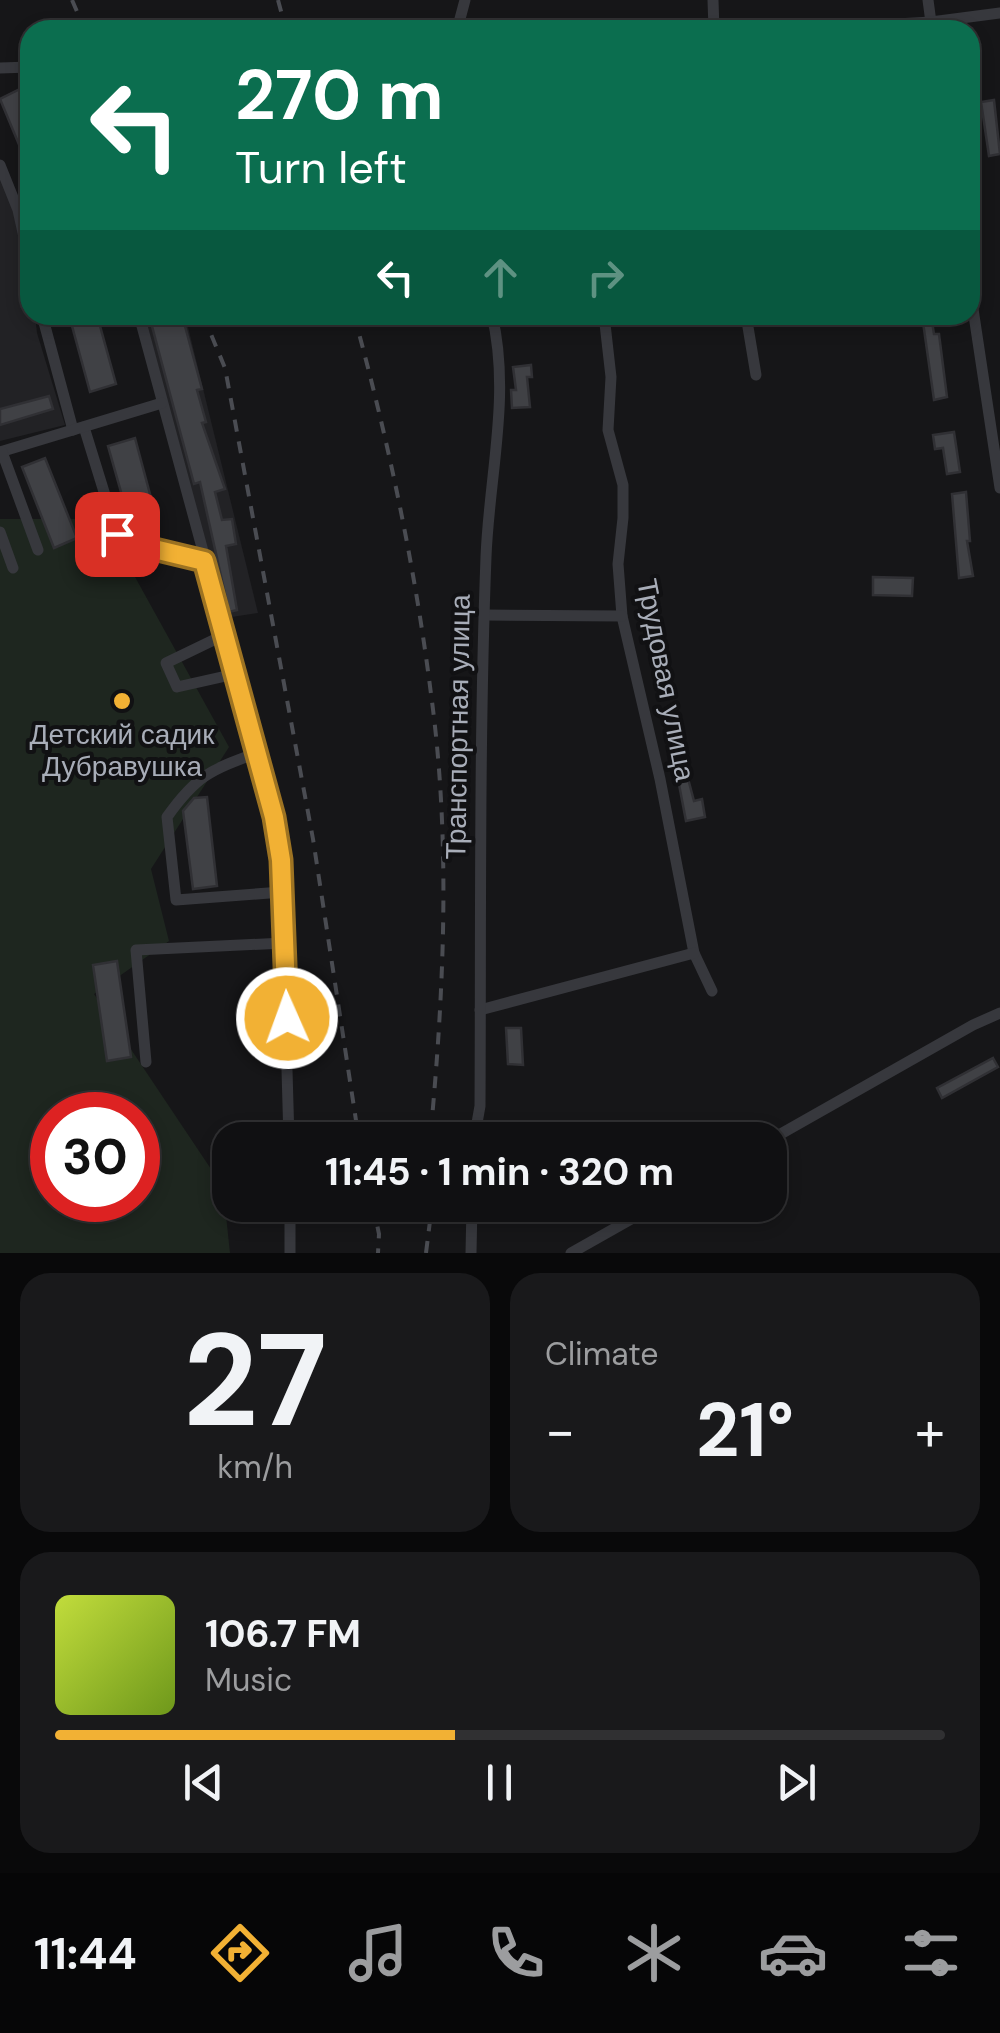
<!DOCTYPE html>
<html lang="en">
<head>
<meta charset="utf-8">
<style>
	:root { --surface:#101012; --page:#19191b; --text:#f1f3f6; --muted:#9c9d9f; --line:#303032; --accent:#f2b134 }
	body { margin:0; font-family:"DM Sans",sans-serif; background:var(--page); color:var(--text); height:100vh; display:flex; flex-direction:column; font-size:38px; white-space:nowrap }
	* { box-sizing:border-box; margin:0 }
	p { font-size:32px; color:var(--muted) }
	.icon { flex:none; width:55px; height:55px; fill:none; stroke:currentColor; stroke-width:2; stroke-linecap:round; stroke-linejoin:round }
	.map { position:relative; height:1253px; overflow:hidden }
	.sheet { display:flex; flex-direction:column; gap:20px; padding:20px; background:#09090a; flex:1 }
	.sheet>* { flex:none }
	.guide { position:absolute; left:20px; top:20px; width:960px; height:305px; border-radius:30px; box-shadow:0 5px 15px #0003,0 0 0 2px var(--line); background:#0b6e4f; color:#fff; overflow:hidden }
	.speed { position:absolute; left:30px; top:1092px; display:flex; gap:20px; font-size:50px; font-weight:700; text-align:center }
	.speed>* { display:grid; place-content:center; width:130px; height:130px; border-radius:50%; background:var(--surface); box-shadow:0 5px 15px #0003,0 0 0 2px var(--line); line-height:1 }
	.speed .limit { border:15px solid #d22; background:#fff; color:#111 }
	.pin { position:absolute; display:grid; place-items:center; width:85px; height:85px; color:#fff; margin:-42px; border-radius:20px; box-shadow:0 5px 15px #0006 }
	.me { position:absolute; width:110px; margin:-55px; rotate:358deg; stroke-linejoin:round; filter:drop-shadow(0 0 8px #0008) }
	.turn { display:flex; align-items:center; gap:35px; height:210px; padding:0 50px; font-size:45px }
	.turn .icon { width:130px; height:130px; stroke-width:2.5 }
	.turn b { display:block; font-size:70px; line-height:85px }
	.lanes { display:flex; align-items:center; height:95px; padding:0 50px; background:#0003; justify-content:center; gap:50px; direction:ltr }
	.lanes .off { opacity:.35 }
	.big { font-size:75px; font-weight:700; line-height:1.1 }
	.sheet .card { flex:1; display:flex; flex-direction:column; justify-content:center; gap:15px; min-width:0; padding:0 35px; border-radius:30px; background:var(--page) }
	.sheet .dial { align-items:center; gap:0 }
	.dial b { font-size:130px; line-height:1 }
	.song { display:flex; align-items:center; gap:30px }
	.cover { width:120px; height:120px; border-radius:15px; background:linear-gradient(135deg,hsl(70 70% 55%),hsl(80 70% 35%)) }
	.played { height:10px; border-radius:5px; background:linear-gradient(90deg,var(--accent) 45%,var(--line) 45%) }
	.keys { display:flex; justify-content:space-around; direction:ltr }
	.heat { display:flex; justify-content:space-between; align-items:center; font-size:55px; direction:ltr }
	.sheet .tiles { flex:1; display:grid; gap:20px; grid-template-columns:1fr 1fr }
	.card:last-child { grid-column:span 2 }
	.trip { position:absolute; left:212px; top:1122px; width:575px; height:100px; border-radius:30px; background:var(--surface); box-shadow:0 5px 15px #0003,0 0 0 2px var(--line); font-weight:700; line-height:100px; text-align:center }
	.dock { display:flex; height:160px; justify-content:space-around; align-items:center; background:#060607; color:var(--muted) }
	.dock .icon { width:70px; height:70px }
	.dock .selected { color:var(--accent) }
	.dock b { font-size:45px; color:var(--text) }
	.map>svg:first-child { display:block }
	.built { fill:#222225 }
	.green { fill:#1e261f; fill-rule:evenodd }
	.building { fill:#404145; stroke:#303034; stroke-width:2.5 }
	.lines { fill:none; stroke-linecap:round; stroke-linejoin:round }
	.minor { stroke:#37383d; stroke-width:11 }
	.rail { stroke:#4a4c52; stroke-width:4; stroke-dasharray:12 10; stroke-linecap:butt }
	.route-casing { stroke:#9d7322; stroke-width:25 }
	.route { stroke:#f2b134; stroke-width:18 }
	.poi-dot { fill:#f2b134; stroke:#111113; stroke-width:4 }
	.labels { text-anchor:middle; dominant-baseline:central; stroke-width:8; stroke-linejoin:round; paint-order:stroke }
	.street-label { font-size:28px; fill:#a8adb8; stroke:#111113 }
	.poi-label { font-size:28px; fill:#a8adb8; stroke:#111113 }
</style>
</head>
<body>
<div class="map">
<svg width="1000" height="1253" viewBox="0 0 1000 1253">
	<rect width="100%" height="100%" fill="#161618"/>
	<g class="built">
		<path d="M0,177L25,232L30,315H35L37,333L65,425L0,441Z"/>
		<path d="M143,315H185L258,613L225,618Z"/>
	</g>
	<path class="green" d="M0,519H103L229,747L151,869L169,941L94,994L223,1187L230,1253H0ZM52,1115H138V1200H52Z"/>
	<g class="building">
		<path d="M24,87L30,101V171L0,99Z"/>
		<path d="M994,100L1000,154L989,156L981,102Z"/>
		<path d="M69,315H97L116,384L90,392Z"/>
		<path d="M149,315H182L202,389L197,390L206,422L202,423L225,489L215,492L222,520L232,519L236,544L226,546L237,610L229,612L200,482L194,484Z"/>
		<path d="M922,315H931L934,334H939L947,397L934,400Z"/>
		<path d="M531,365L532,377H527L530,407L512,408L511,390H516L513,367Z"/>
		<path d="M49,396L53,409L0,425V409Z"/>
		<path d="M954,432L960,472L947,474L943,448L935,449L933,435Z"/>
		<path d="M135,438L158,524L132,531L108,446Z"/>
		<path d="M45,458L77,538L54,548L22,467Z"/>
		<path d="M966,492L970,541H967L973,576L959,578L952,494Z"/>
		<path d="M873,577L913,578L912,596L873,595Z"/>
		<path d="M686,771L694,801L702,799L705,817L686,821L677,774Z"/>
		<path d="M207,797L217,886L193,889L183,811L194,798Z"/>
		<path d="M117,961L131,1057L107,1061L93,965Z"/>
		<path d="M506,1028H521L523,1065L508,1064Z"/>
		<path d="M993,1058L998,1067L942,1098L937,1088Z"/>
	</g>
	<g class="lines">
		<g class="minor">
			<path d="M713,0L714,30"/>
			<path d="M928,0L932,30"/>
			<path d="M457,30L465,0"/>
			<path d="M794,30L931,22L1000,13"/>
			<path d="M0,68L30,67"/>
			<path d="M0,165L18,210L30,264"/>
			<path d="M970,289L1000,488"/>
			<path d="M42,315L73,430"/>
			<path d="M139,315L275,817L281,860L289,1140"/>
			<path d="M604,315L611,377L608,430L623,485V518L618,564L622,616L660,779L694,953L712,991"/>
			<path d="M746,315L756,375"/>
			<path d="M84,427L117,534L125,542L204,561"/>
			<path d="M0,452L162,403"/>
			<path d="M2,452L38,550"/>
			<path d="M0,532L13,568"/>
			<path d="M485,615L622,616"/>
			<path d="M224,635L166,663L177,687L235,674"/>
			<path d="M257,753C210,770 196,776 167,817L176,900L282,892"/>
			<path d="M480,1010L694,953"/>
			<path d="M146,1062L136,950L284,943"/>
			<path d="M474,1140L480,1106C481,923 479,740 486,557C489,476 511,395 492,315"/>
			<path d="M770,1140L973,1025L1000,1013"/>
			<path d="M290,1205V1253"/>
			<path d="M471,1253L472,1205"/>
			<path d="M571,1253L656,1205"/>
		</g>
		<g class="rail">
			<path d="M72,0L85,30"/>
			<path d="M278,0L286,30"/>
			<path d="M203,315L225,368L313,839L359,1140"/>
			<path d="M354,315C388,439 415,567 431,694C451,840 444,993 430,1140"/>
			<path d="M373,1205L379,1234L378,1253"/>
			<path d="M426,1253L432,1205"/>
		</g>
	</g>
	<g class="lines">
		<g class="route-casing">
			<path id="route" d="M117,534L125,542L204,561L274,817L281,860L287,1018"/>
		</g>
		<use href="#route" class="route"/>
	</g>
	<circle class="poi-dot" cx="122" cy="701" r="10"/>
	<g class="labels">
		<g class="street-label">
			<text transform="translate(666 680) rotate(79)">Трудовая улица</text>
			<text transform="translate(458 727) rotate(-89)">Транспортная улица</text>
		</g>
		<g class="poi-label">
			<text x="122" y="734">Детский садик<tspan x="122" dy="32">Дубравушка</tspan></text>
		</g>
	</g>
</svg>
<div class="speed"><div class="limit">30</div></div>
<div class="pin" style="left:117px;top:534px;background:#d93025"><svg class="icon" aria-label="arrive" viewBox="0 0 24 24"><path d="M6 21V4h12l-3 4 3 4H6"/></svg></div>
<svg class="me" style="left:287px;top:1018px" viewBox="-20 -20 40 40"><circle r="17" fill="#f2b134" stroke="#fff" stroke-width="3"/><path d="M0-11L8 9 0 5-8 9z" fill="#fff"/></svg>
<div class="trip">11:45 · 1 min · 320 m</div>
<div class="guide">
<div class="turn"><svg class="icon" aria-label="left" viewBox="0 0 24 24"><path d="M17 20v-9H6M10 6l-5 5 5 5"/></svg><div><b>270 m</b>Turn left</div></div>
<div class="lanes"><svg class="icon" aria-label="left" viewBox="0 0 24 24"><path d="M17 20v-9H6M10 6l-5 5 5 5"/></svg><svg class="icon off" aria-label="ahead" viewBox="0 0 24 24"><path d="M12 20V5M6 11l6-6 6 6"/></svg><svg class="icon off" aria-label="right" viewBox="0 0 24 24"><path d="M7 20v-9h11M14 6l5 5-5 5"/></svg></div>
</div>
</div>
<section class="sheet">
<div class="tiles">
<div class="card dial"><b>27</b><p>km/h</p></div>
<div class="card"><p>Climate</p>
<div class="heat"><a>−</a><b class="big">21°</b><a>+</a></div>
</div>
<div class="card">
<div class="song"><i class="cover"></i><div><b>106.7 FM</b><p>Music</p></div></div>
<div class="played"></div>
<div class="keys"><svg class="icon" aria-label="previous" viewBox="0 0 24 24"><path d="M18 5L8 12l10 7zM5 5v14"/></svg><svg class="icon" aria-label="pause" viewBox="0 0 24 24"><path d="M8 5v14M16 5v14"/></svg><svg class="icon" aria-label="next" viewBox="0 0 24 24"><path d="M6 5l10 7-10 7zM19 5v14"/></svg></div>
</div>
</div>
</section>
<nav class="dock">
<b>11:44</b>
<svg class="icon selected" aria-label="directions" viewBox="0 0 24 24"><path d="M12 3l9 9-9 9-9-9zM9 14v-3h6M13 9l2 2-2 2"/></svg>
<svg class="icon" aria-label="music" viewBox="0 0 24 24"><path d="M9 18V5l10-2v13"/><circle cx="6" cy="18" r="3"/><circle cx="16" cy="16" r="3"/></svg>
<svg class="icon" aria-label="phone" viewBox="0 0 24 24"><path d="M5 4h4l2 5-3 2q2 4 5 5l2-3 5 2v4C11 20 4 13 5 4z"/></svg>
<svg class="icon" aria-label="climate" viewBox="0 0 24 24"><path d="M12 3v18M4 7l16 10M4 17L20 7"/></svg>
<svg class="icon" aria-label="car" viewBox="0 0 24 24"><path d="M5 17H2v-5l4-1 3-4h7l3 4 3 1v5h-3M9 17h6M6 11h13"/><circle cx="7" cy="17" r="2"/><circle cx="17" cy="17" r="2"/></svg>
<svg class="icon" aria-label="filters" viewBox="0 0 24 24"><path d="M4 7h16M4 17h16"/><circle cx="9" cy="7" r="2"/><circle cx="15" cy="17" r="2"/></svg>
</nav>
</body>
</html>
